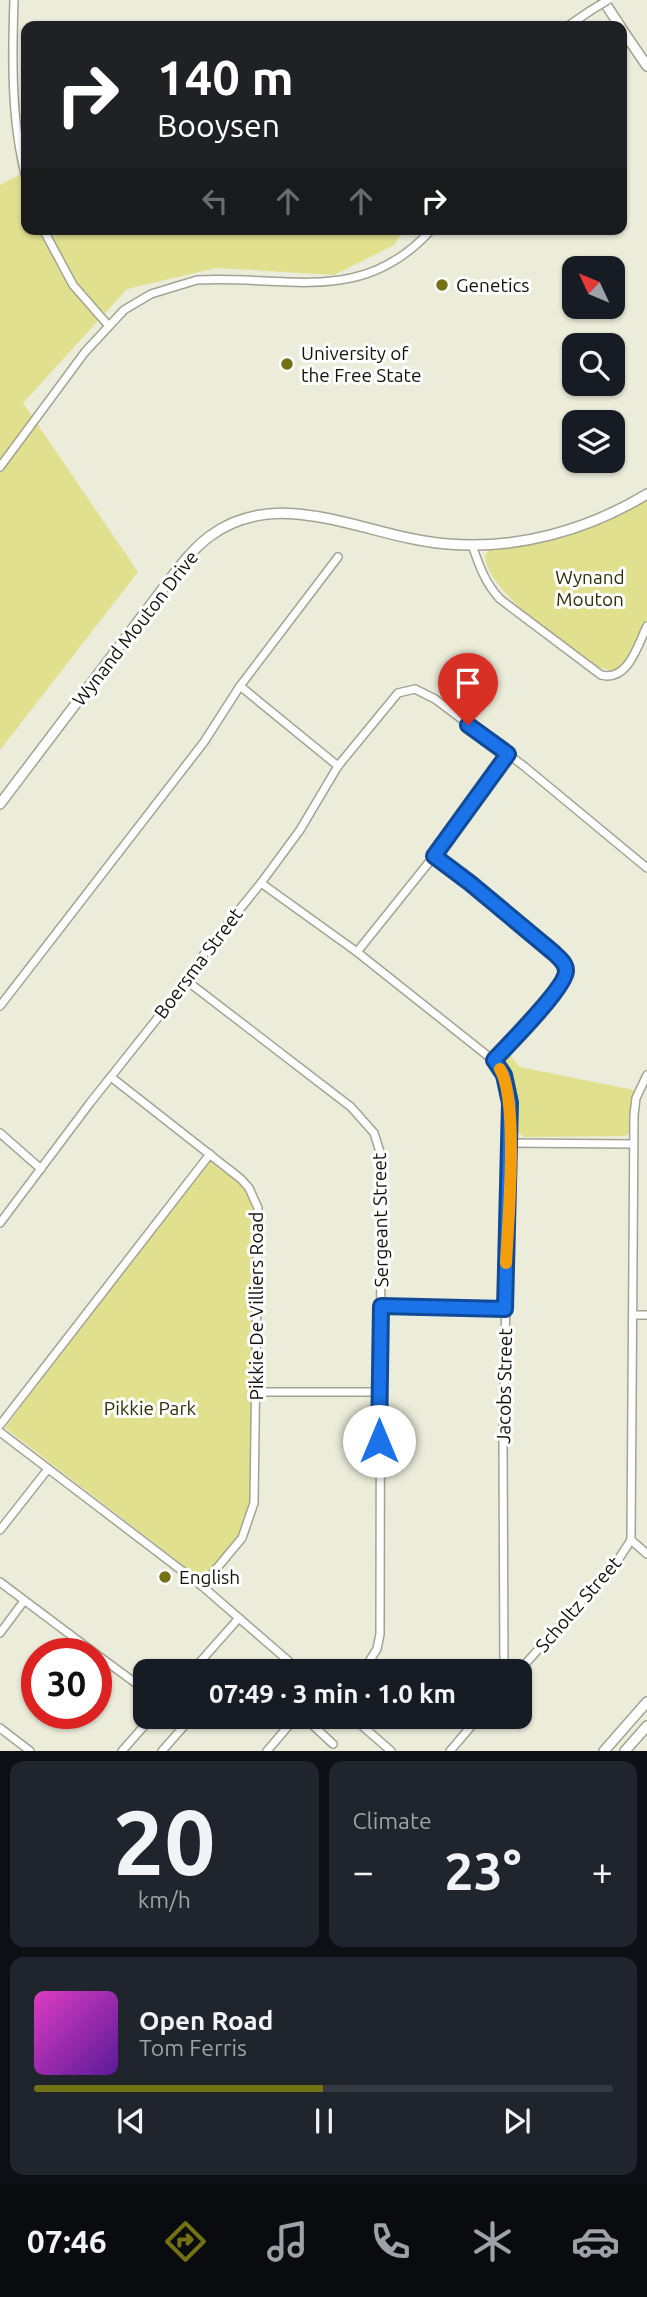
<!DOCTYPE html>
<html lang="en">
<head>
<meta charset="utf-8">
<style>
	:root { --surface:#171b24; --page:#20242c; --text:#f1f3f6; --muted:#9ea1a6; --line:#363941; --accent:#727113 }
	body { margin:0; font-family:Ubuntu,sans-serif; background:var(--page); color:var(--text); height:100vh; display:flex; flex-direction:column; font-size:26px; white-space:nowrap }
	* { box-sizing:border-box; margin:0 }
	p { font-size:23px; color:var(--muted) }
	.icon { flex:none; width:38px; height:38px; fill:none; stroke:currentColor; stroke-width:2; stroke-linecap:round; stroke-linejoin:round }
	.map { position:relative; height:1751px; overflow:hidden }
	.details { display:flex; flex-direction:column; gap:10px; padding:10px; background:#0d0f14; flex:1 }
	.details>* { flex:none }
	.top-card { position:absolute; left:21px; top:21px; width:606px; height:214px; border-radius:14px; box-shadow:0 2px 5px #0004; background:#202124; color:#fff; overflow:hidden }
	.needle { width:46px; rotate:314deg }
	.buttons { position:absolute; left:562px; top:256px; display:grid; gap:14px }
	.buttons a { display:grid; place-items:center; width:63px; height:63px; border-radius:14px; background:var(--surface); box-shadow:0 2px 5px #0004; font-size:35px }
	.speed { position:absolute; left:21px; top:1638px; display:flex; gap:14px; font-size:35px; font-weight:700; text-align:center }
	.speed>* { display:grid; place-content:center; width:91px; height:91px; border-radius:50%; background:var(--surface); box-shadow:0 2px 5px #0004; line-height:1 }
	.speed .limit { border:10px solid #d22; background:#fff; color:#111 }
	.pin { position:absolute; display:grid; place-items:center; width:60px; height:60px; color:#fff; margin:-72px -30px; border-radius:50% 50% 50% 0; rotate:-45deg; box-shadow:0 0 7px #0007 }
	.pin .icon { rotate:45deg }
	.me { position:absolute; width:77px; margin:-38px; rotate:0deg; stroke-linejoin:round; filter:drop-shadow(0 0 5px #0008) }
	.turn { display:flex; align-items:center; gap:24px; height:147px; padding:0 21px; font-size:32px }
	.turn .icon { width:91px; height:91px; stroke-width:2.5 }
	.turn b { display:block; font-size:49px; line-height:60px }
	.lanes { display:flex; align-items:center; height:66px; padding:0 21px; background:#0003; justify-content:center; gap:35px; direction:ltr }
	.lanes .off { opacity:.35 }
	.big { font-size:52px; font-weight:700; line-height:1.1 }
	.details .card { flex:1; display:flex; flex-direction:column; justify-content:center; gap:10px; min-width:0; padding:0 24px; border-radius:14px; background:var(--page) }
	.details .dial { align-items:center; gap:0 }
	.dial b { font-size:91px; line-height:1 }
	.song { display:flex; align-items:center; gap:21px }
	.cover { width:84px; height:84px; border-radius:10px; background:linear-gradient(135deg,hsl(310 70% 55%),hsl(270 70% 35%)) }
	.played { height:7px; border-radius:4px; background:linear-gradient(90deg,var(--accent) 50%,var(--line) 50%) }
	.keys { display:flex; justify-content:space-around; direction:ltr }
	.heat { display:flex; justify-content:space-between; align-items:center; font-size:38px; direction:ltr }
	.details .tiles { flex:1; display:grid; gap:10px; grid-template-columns:1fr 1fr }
	.card:last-child { grid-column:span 2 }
	.trip { position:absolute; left:133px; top:1659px; width:399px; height:70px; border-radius:14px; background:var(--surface); box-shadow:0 2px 5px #0004; font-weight:700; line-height:70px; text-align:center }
	.menu { display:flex; height:112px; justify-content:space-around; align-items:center; background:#090b0e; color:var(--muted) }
	.menu .icon { width:49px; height:49px }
	.menu .on { color:var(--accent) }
	.menu b { font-size:32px; color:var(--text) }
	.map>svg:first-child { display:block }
	.green { fill:#e0e08f }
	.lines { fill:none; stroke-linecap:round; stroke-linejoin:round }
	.minor-casing { stroke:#a2a393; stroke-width:10 }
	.tertiary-casing { stroke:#a2a393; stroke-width:12 }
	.minor { stroke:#fff; stroke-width:7 }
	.tertiary { stroke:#fff; stroke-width:9 }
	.minor-bridge-casing { stroke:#a2a393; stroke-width:10; stroke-linecap:butt }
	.minor-bridge { stroke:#fff; stroke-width:7 }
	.route-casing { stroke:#114b97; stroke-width:18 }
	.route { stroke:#1a73e8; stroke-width:12 }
	.slow { stroke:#f59e0b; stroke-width:12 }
	.poi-dot { fill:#727113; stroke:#fff; stroke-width:2.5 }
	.labels { text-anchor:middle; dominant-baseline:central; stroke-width:6; stroke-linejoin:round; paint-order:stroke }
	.poi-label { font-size:19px; fill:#13130d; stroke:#fff; text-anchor:start }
	.park-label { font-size:19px; fill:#303008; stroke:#fff }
	.street-label { font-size:19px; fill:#13130d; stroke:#fff }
</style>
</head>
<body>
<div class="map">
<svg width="647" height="1751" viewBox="0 0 647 1751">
	<rect width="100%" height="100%" fill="#ececdb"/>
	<g class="green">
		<path d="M26,171V229H405L394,245L334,275L216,268L127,289L23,403L138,572L0,750V185Z"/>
		<path d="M647,500V629L631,661L612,671L595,666C568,645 484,590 485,555L490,549L541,542L564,536L617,517Z"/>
		<path d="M508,1053L520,1067L634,1090L629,1133L625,1136L524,1137L515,1130V1095L511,1077L501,1058Z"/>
		<path d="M210,1156L241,1176L257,1203L253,1503L243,1536L205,1582L5,1428L135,1253Z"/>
	</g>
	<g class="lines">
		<g class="minor-casing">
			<g id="minor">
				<path d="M14,0C12,58 11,121 26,178"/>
				<path d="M568,26L590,11"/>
				<path d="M43,229L73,285L108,325"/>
				<path d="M0,467L85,352L124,310L151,294L197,280C288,275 362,307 432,229"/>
				<path d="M472,545C479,565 485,583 500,599L601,675C628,682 638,645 647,626"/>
				<path d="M240,686L338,766"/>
				<path d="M434,856L470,883L554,953C559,958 566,963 566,971C566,987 506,1046 493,1060"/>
				<path d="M261,883L357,952L493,1060L504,1075L510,1103L503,1440L504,1671"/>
				<path d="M357,952L434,856L508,754"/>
				<path d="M187,981L351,1107L374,1133L381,1155L380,1634L377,1649L363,1671"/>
				<path d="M0,1006L204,742L240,686L338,557"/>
				<path d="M111,1077L241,1179L249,1188L258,1208L254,1503L242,1538L202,1586"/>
				<path d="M0,1133L41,1169"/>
				<path d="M510,1143L633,1144"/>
				<path d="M0,1223L90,1103L187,981L206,951L261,883L300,830L338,766L398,693L415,689L435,699L525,767L647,868"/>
				<path d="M381,1306L505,1309"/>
				<path d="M633,1315H647"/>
				<path d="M257,1392H379"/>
				<path d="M0,1425L210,1154"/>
				<path d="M0,1432L202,1586L300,1671"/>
				<path d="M0,1530L48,1469"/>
				<path d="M631,1540L647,1554"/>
				<path d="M0,1582L96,1654"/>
				<path d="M0,1633L24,1601"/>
				<path d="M96,1654L145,1690"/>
				<path d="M192,1671L239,1618"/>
				<path d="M231,1671L239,1668L248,1671"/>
				<path d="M519,1671L618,1560L631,1540L634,1115L636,1098L647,1075"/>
				<path d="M304,1717L333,1744"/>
				<path d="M352,1717L391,1751"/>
				<path d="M0,1728L30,1751"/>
				<path d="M122,1751L152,1717"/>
				<path d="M162,1751L192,1717"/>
				<path d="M267,1751L296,1717"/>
				<path d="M450,1751L479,1717"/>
			</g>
		</g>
		<g class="tertiary-casing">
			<g id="tertiary">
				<path d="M603,0L620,26"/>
				<path d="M621,28L647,66"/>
				<path d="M0,804L180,566C189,555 199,544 210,536C281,483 370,539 448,544C517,550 588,530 647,494"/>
				<path d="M604,1751L647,1702"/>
				<path d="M625,1751L647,1726"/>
			</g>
		</g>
		<use href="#minor" class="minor"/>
		<use href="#tertiary" class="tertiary"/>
		<g class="minor-bridge-casing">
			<path id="minor-bridge" d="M590,11L608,0"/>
		</g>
		<use href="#minor-bridge" class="minor-bridge"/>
	</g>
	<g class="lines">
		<g class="route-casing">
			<path id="route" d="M379,1441L381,1306L505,1309L510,1103L504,1075L494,1060C507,1046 566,987 566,971C566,963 559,958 554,953L470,883L434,856L508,754L468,725"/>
		</g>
		<use href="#route" class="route"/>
		<path class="slow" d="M500,1069C519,1100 508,1222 506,1263"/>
	</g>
	<g class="poi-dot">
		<circle cx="442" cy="285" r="7"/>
		<circle cx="287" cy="364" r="7"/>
		<circle cx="165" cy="1577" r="7"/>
	</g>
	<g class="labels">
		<g class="poi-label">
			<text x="456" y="285">Genetics</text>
			<text x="301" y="353">University of<tspan x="301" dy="22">the Free State</tspan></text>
			<text x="179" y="1577">English</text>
		</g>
		<g class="park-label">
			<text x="590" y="577">Wynand<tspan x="590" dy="22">Mouton</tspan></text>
			<text x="150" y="1408">Pikkie Park</text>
		</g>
		<g class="street-label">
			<text transform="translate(135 628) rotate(-52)">Wynand Mouton Drive</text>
			<text transform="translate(198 963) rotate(-53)">Boersma Street</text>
			<text transform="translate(380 1220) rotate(-91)">Sergeant Street</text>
			<text transform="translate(256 1306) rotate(-90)">Pikkie De Villiers Road</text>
			<text transform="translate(504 1386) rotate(-89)">Jacobs Street</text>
			<text transform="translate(578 1604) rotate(-49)">Scholtz Street</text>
		</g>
	</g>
</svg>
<div class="buttons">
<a><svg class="needle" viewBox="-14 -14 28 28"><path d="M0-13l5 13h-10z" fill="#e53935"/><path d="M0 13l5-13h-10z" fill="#9ea1a6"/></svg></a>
<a><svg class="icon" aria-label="search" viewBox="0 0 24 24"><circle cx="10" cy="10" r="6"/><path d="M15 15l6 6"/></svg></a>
<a><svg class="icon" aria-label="layers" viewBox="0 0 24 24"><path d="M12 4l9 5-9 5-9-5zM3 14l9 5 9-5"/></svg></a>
</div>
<div class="speed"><div class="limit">30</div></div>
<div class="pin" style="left:468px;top:725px;background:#d93025"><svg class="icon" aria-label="arrive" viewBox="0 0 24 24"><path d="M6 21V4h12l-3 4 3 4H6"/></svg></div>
<svg class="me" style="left:379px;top:1441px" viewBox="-20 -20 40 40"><circle r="19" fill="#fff"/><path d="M0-13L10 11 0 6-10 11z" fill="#1a73e8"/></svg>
<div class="trip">07:49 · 3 min · 1.0 km</div>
<div class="top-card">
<div class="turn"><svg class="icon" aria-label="right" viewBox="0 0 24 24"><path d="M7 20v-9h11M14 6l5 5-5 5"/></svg><div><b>140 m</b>Booysen</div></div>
<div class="lanes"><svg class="icon off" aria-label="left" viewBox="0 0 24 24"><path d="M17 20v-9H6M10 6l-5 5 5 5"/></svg><svg class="icon off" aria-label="ahead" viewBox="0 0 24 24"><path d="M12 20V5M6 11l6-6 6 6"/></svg><svg class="icon off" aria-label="ahead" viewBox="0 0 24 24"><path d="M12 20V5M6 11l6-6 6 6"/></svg><svg class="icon" aria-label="right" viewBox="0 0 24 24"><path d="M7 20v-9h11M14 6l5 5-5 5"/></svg></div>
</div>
</div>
<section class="details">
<div class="tiles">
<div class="card dial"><b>20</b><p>km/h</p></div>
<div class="card"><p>Climate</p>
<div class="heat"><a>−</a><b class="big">23°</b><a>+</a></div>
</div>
<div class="card">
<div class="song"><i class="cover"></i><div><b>Open Road</b><p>Tom Ferris</p></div></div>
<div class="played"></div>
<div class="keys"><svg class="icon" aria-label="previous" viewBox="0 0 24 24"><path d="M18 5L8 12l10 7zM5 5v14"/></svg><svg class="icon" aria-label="pause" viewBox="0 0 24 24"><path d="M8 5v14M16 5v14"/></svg><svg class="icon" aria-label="next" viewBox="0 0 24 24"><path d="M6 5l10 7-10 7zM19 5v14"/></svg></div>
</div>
</div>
</section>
<nav class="menu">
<b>07:46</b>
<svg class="icon on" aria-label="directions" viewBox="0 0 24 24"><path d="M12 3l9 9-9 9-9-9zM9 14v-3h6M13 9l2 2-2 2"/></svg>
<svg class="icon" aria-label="music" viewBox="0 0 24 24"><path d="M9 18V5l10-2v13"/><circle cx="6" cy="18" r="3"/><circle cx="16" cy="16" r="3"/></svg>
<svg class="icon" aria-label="phone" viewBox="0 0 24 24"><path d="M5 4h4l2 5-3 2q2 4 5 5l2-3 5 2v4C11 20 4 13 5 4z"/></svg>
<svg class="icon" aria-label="climate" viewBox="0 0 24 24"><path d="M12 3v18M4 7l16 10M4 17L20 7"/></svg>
<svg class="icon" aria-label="car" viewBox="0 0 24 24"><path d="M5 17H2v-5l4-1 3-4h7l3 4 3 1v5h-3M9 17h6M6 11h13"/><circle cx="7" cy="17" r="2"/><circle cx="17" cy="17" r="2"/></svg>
</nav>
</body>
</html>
